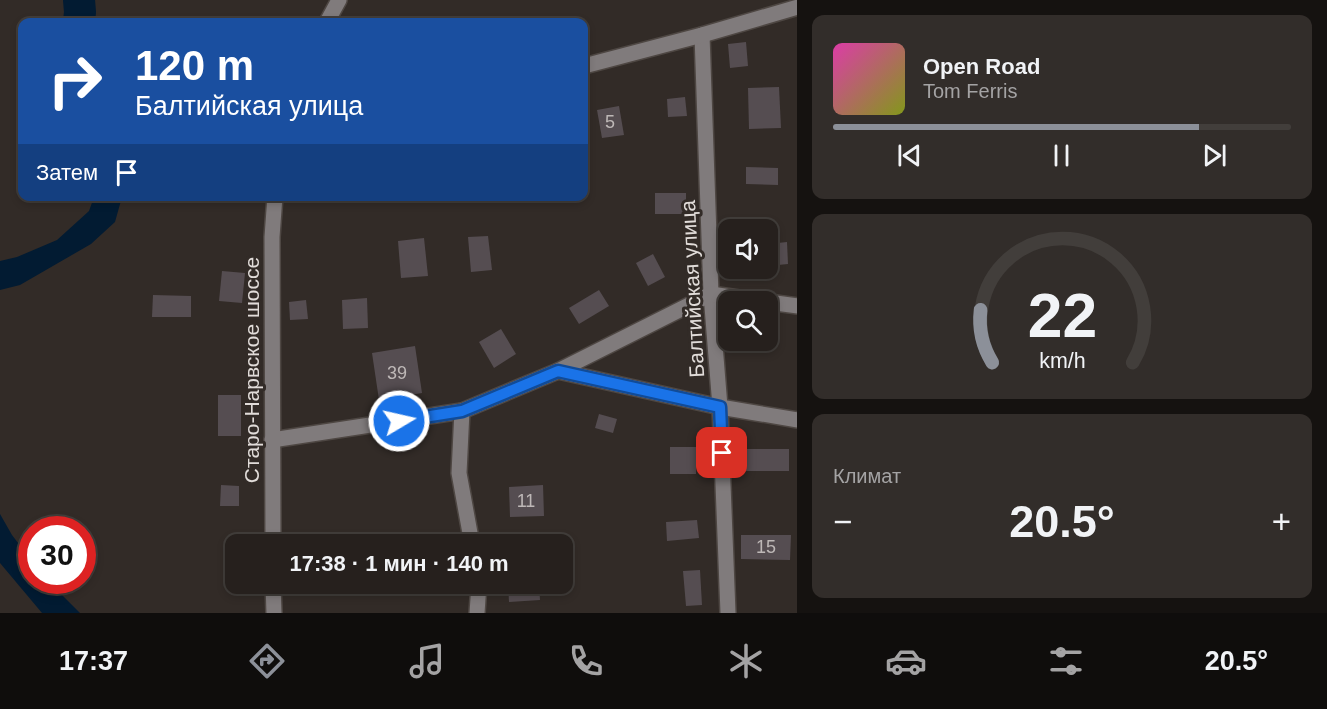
<!DOCTYPE html>
<html lang="ru">
<head>
<meta charset="utf-8">
<style>
	:root { --surface:#26201d; --page:#322d2a; --text:#f1f3f6; --muted:#a4a3a4; --line:#423e3b; --accent:#8c9099 }
	body { margin:0; font-family:Arial,sans-serif; background:var(--page); color:var(--text); height:100vh; display:flex; flex-direction:column; font-size:22px; white-space:nowrap }
	* { box-sizing:border-box; margin:0 }
	p { font-size:20px; color:var(--muted) }
	.icon { flex:none; width:33px; height:33px; fill:none; stroke:currentColor; stroke-width:2; stroke-linecap:round; stroke-linejoin:round }
	.map { position:relative; flex:1; overflow:hidden }
	.side { display:flex; flex-direction:column; gap:15px; padding:15px; background:#151210; width:530px }
	.side>* { flex:none }
	.hud { position:absolute; left:18px; top:18px; width:570px; height:183px; border-radius:12px; box-shadow:0 3px 9px #0003,0 0 0 2px var(--line); background:#1a4fa0; color:#fff; overflow:hidden }
	.controls { position:absolute; left:718px; top:219px; display:grid; gap:12px }
	.controls a { display:grid; place-items:center; width:60px; height:60px; border-radius:12px; background:var(--surface); box-shadow:0 3px 9px #0003,0 0 0 2px var(--line); font-size:30px }
	.speed { position:absolute; left:18px; top:516px; display:flex; gap:12px; font-size:30px; font-weight:700; text-align:center }
	.speed>* { display:grid; place-content:center; width:78px; height:78px; border-radius:50%; background:var(--surface); box-shadow:0 3px 9px #0003,0 0 0 2px var(--line); line-height:1 }
	.speed .limit { border:9px solid #d22; background:#fff; color:#111 }
	.pin { position:absolute; display:grid; place-items:center; width:51px; height:51px; color:#fff; margin:-26px; border-radius:12px; box-shadow:0 3px 9px #0006 }
	.me { position:absolute; width:66px; margin:-33px; rotate:81deg; stroke-linejoin:round; filter:drop-shadow(0 0 4px #0008) }
	.turn { display:flex; align-items:center; gap:21px; height:126px; padding:0 18px; font-size:27px }
	.turn .icon { width:78px; height:78px; stroke-width:2.5 }
	.turn b { display:block; font-size:42px; line-height:51px }
	.then { display:flex; align-items:center; height:57px; padding:0 18px; background:#0003; gap:12px; font-size:22px }
	.big { font-size:45px; font-weight:800; line-height:1.1 }
	.side .card { flex:1; display:flex; flex-direction:column; justify-content:center; gap:9px; min-width:0; padding:0 21px; border-radius:12px; background:var(--page) }
	.side .dial { align-items:center; gap:0 }
	.dial svg { height:156px; overflow:visible; fill:none; stroke:var(--line); stroke-width:7; stroke-linecap:round; text-anchor:middle }
	.dial text { fill:var(--text); stroke:none }
	.song { display:flex; align-items:center; gap:18px }
	.cover { width:72px; height:72px; border-radius:9px; background:linear-gradient(135deg,hsl(320 70% 55%),hsl(70 70% 35%)) }
	.played { height:6px; border-radius:3px; background:linear-gradient(90deg,var(--accent) 80%,var(--line) 80%) }
	.keys { display:flex; justify-content:space-around; direction:ltr }
	.heat { display:flex; justify-content:space-between; align-items:center; font-size:33px; direction:ltr }
	.trip { position:absolute; left:225px; top:534px; width:348px; height:60px; border-radius:12px; background:var(--surface); box-shadow:0 3px 9px #0003,0 0 0 2px var(--line); font-weight:800; line-height:60px; text-align:center }
	.tab-bar { display:flex; height:96px; justify-content:space-around; align-items:center; background:#0f0d0c; color:var(--muted) }
	.tab-bar .icon { width:42px; height:42px }
	.tab-bar .current { color:var(--accent) }
	.tab-bar b { font-size:27px; color:var(--text) }
	main { display:flex; flex:1; min-height:0 }
	.map>svg:first-child { display:block }
	.water { fill:#021b32 }
	.lines { fill:none; stroke-linecap:round; stroke-linejoin:round }
	.river { stroke:#021b32; stroke-width:32 }
	.building { fill:#554d51 }
	.minor-casing { stroke:#4e4743; stroke-width:18 }
	.minor { stroke:#807b7c; stroke-width:15 }
	.route-casing { stroke:#114b97; stroke-width:15 }
	.route { stroke:#1a73e8; stroke-width:10 }
	.labels { text-anchor:middle; dominant-baseline:central; stroke-width:6; stroke-linejoin:round; paint-order:stroke }
	.number-label { font-size:18px; fill:#beb8b7 }
	.street-label { font-size:21px; fill:#e1dcd9; stroke:#322b27 }
</style>
</head>
<body>
<main>
<div class="map">
<svg width="798" height="613" viewBox="0 0 798 613">
	<rect width="100%" height="100%" fill="#322b27"/>
	<g class="water">
		<path d="M94,197H122L115,222L91,244L20,285L0,290V261L17,257L57,240L89,211Z"/>
		<path d="M0,514L12,535L31,560L32,580L48,581L80,613H42L0,563Z"/>
	</g>
	<g class="lines">
		<path class="river" d="M79,0L80,12L79,22"/>
	</g>
	<g class="building">
		<path d="M746,42L748,66L730,68L728,44Z"/>
		<path d="M779,87L781,128L749,129L748,88Z"/>
		<path d="M685,97L687,116L668,117L667,99Z"/>
		<path d="M619,106L624,135L602,138L597,110Z"/>
		<path d="M746,167L778,168V185L746,184Z"/>
		<rect x="655" y="193" width="31" height="21"/>
		<path d="M488,236L492,270L471,272L468,237Z"/>
		<path d="M424,238L428,276L401,278L398,241Z"/>
		<path d="M787,242L788,264L768,266V244Z"/>
		<path d="M653,254L665,277L648,286L636,263Z"/>
		<path d="M222,271L245,273L242,303L219,301Z"/>
		<path d="M599,290L609,306L579,324L569,308Z"/>
		<path d="M153,295L191,296V317H152Z"/>
		<path d="M367,298L368,328L343,329L342,300Z"/>
		<path d="M306,300L308,319L290,320L289,302Z"/>
		<path d="M501,329L516,354L494,368L479,342Z"/>
		<path d="M415,346L422,393L379,400L372,353Z"/>
		<rect x="218" y="395" width="23" height="41"/>
		<path d="M599,414L617,419L613,433L595,428Z"/>
		<rect x="670" y="447" width="26" height="27"/>
		<rect x="746" y="449" width="43" height="22"/>
		<path d="M221,485L239,486V506H220Z"/>
		<path d="M543,485L544,516L510,517L509,487Z"/>
		<path d="M697,520L699,538L667,541L666,522Z"/>
		<path d="M741,535H791L790,560L741,559Z"/>
		<path d="M700,570L702,605L686,606L683,571Z"/>
		<path d="M508,584H539L540,600L509,602Z"/>
	</g>
	<g class="lines">
		<g class="minor-casing">
			<g id="minor">
				<path d="M327,22L339,0"/>
				<path d="M702,35L711,294L720,407L728,613"/>
				<path d="M584,66L702,35L798,7"/>
				<path d="M768,302L798,306"/>
				<path d="M558,371L720,407L798,420"/>
				<path d="M462,411L459,473L472,544"/>
				<path d="M272,440L462,411L558,371L711,294L766,302"/>
				<path d="M273,544L272,237L275,196"/>
				<path d="M273,584L274,613"/>
				<path d="M477,613L479,584"/>
			</g>
		</g>
		<use href="#minor" class="minor"/>
	</g>
	<g class="lines">
		<g class="route-casing">
			<path id="route" d="M399,421L462,411L558,371L720,407L722,453"/>
		</g>
		<use href="#route" class="route"/>
	</g>
	<g class="labels">
		<g class="number-label">
			<text x="610" y="122">5</text>
			<text x="397" y="373">39</text>
			<text x="526" y="501">11</text>
			<text x="766" y="547">15</text>
		</g>
		<g class="street-label">
			<text transform="translate(692 289) rotate(-93)">Балтийская улица</text>
			<text transform="translate(251 370) rotate(-90)">Старо-Нарвское шоссе</text>
		</g>
	</g>
</svg>
<div class="controls">
<a><svg class="icon" aria-label="sound" viewBox="0 0 24 24"><path d="M4 9h4l5-4v14l-5-4H4zM17 9q2 3 0 6"/></svg></a>
<a><svg class="icon" aria-label="search" viewBox="0 0 24 24"><circle cx="10" cy="10" r="6"/><path d="M15 15l6 6"/></svg></a>
</div>
<div class="speed"><div class="limit">30</div></div>
<div class="pin" style="left:722px;top:453px;background:#d93025"><svg class="icon" aria-label="arrive" viewBox="0 0 24 24"><path d="M6 21V4h12l-3 4 3 4H6"/></svg></div>
<svg class="me" style="left:399px;top:421px" viewBox="-20 -20 40 40"><circle r="17" fill="#1a73e8" stroke="#fff" stroke-width="3"/><path d="M0-11L8 9 0 5-8 9z" fill="#fff"/></svg>
<div class="trip">17:38 · 1 мин · 140 m</div>
<div class="hud">
<div class="turn"><svg class="icon" aria-label="right" viewBox="0 0 24 24"><path d="M7 20v-9h11M14 6l5 5-5 5"/></svg><div><b>120 m</b>Балтийская улица</div></div>
<div class="then">Затем<svg class="icon" aria-label="arrive" viewBox="0 0 24 24"><path d="M6 21V4h12l-3 4 3 4H6"/></svg></div>
</div>
</div>
<section class="side">
<div class="card">
<div class="song"><i class="cover"></i><div><b>Open Road</b><p>Tom Ferris</p></div></div>
<div class="played"></div>
<div class="keys"><svg class="icon" aria-label="previous" viewBox="0 0 24 24"><path d="M18 5L8 12l10 7zM5 5v14"/></svg><svg class="icon" aria-label="pause" viewBox="0 0 24 24"><path d="M8 5v14M16 5v14"/></svg><svg class="icon" aria-label="next" viewBox="0 0 24 24"><path d="M6 5l10 7-10 7zM19 5v14"/></svg></div>
</div>
<div class="card dial"><svg viewBox="0 0 100 80">
<path d="M14 69A42 42 0 1 1 86 69"/>
<path d="M14 69A42 42 0 0 1 8 42" stroke="#8c9099"/>
<text x="50" y="56" font-size="32" font-weight="700">22</text>
<text x="50" y="72" font-size="11">km/h</text>
</svg></div>
<div class="card"><p>Климат</p>
<div class="heat"><a>−</a><b class="big">20.5°</b><a>+</a></div>
</div>
</section>
</main>
<nav class="tab-bar">
<b>17:37</b>
<svg class="icon current" aria-label="directions" viewBox="0 0 24 24"><path d="M12 3l9 9-9 9-9-9zM9 14v-3h6M13 9l2 2-2 2"/></svg>
<svg class="icon" aria-label="music" viewBox="0 0 24 24"><path d="M9 18V5l10-2v13"/><circle cx="6" cy="18" r="3"/><circle cx="16" cy="16" r="3"/></svg>
<svg class="icon" aria-label="phone" viewBox="0 0 24 24"><path d="M5 4h4l2 5-3 2q2 4 5 5l2-3 5 2v4C11 20 4 13 5 4z"/></svg>
<svg class="icon" aria-label="climate" viewBox="0 0 24 24"><path d="M12 3v18M4 7l16 10M4 17L20 7"/></svg>
<svg class="icon" aria-label="car" viewBox="0 0 24 24"><path d="M5 17H2v-5l4-1 3-4h7l3 4 3 1v5h-3M9 17h6M6 11h13"/><circle cx="7" cy="17" r="2"/><circle cx="17" cy="17" r="2"/></svg>
<svg class="icon" aria-label="filters" viewBox="0 0 24 24"><path d="M4 7h16M4 17h16"/><circle cx="9" cy="7" r="2"/><circle cx="15" cy="17" r="2"/></svg>
<b>20.5°</b>
</nav>
</body>
</html>
